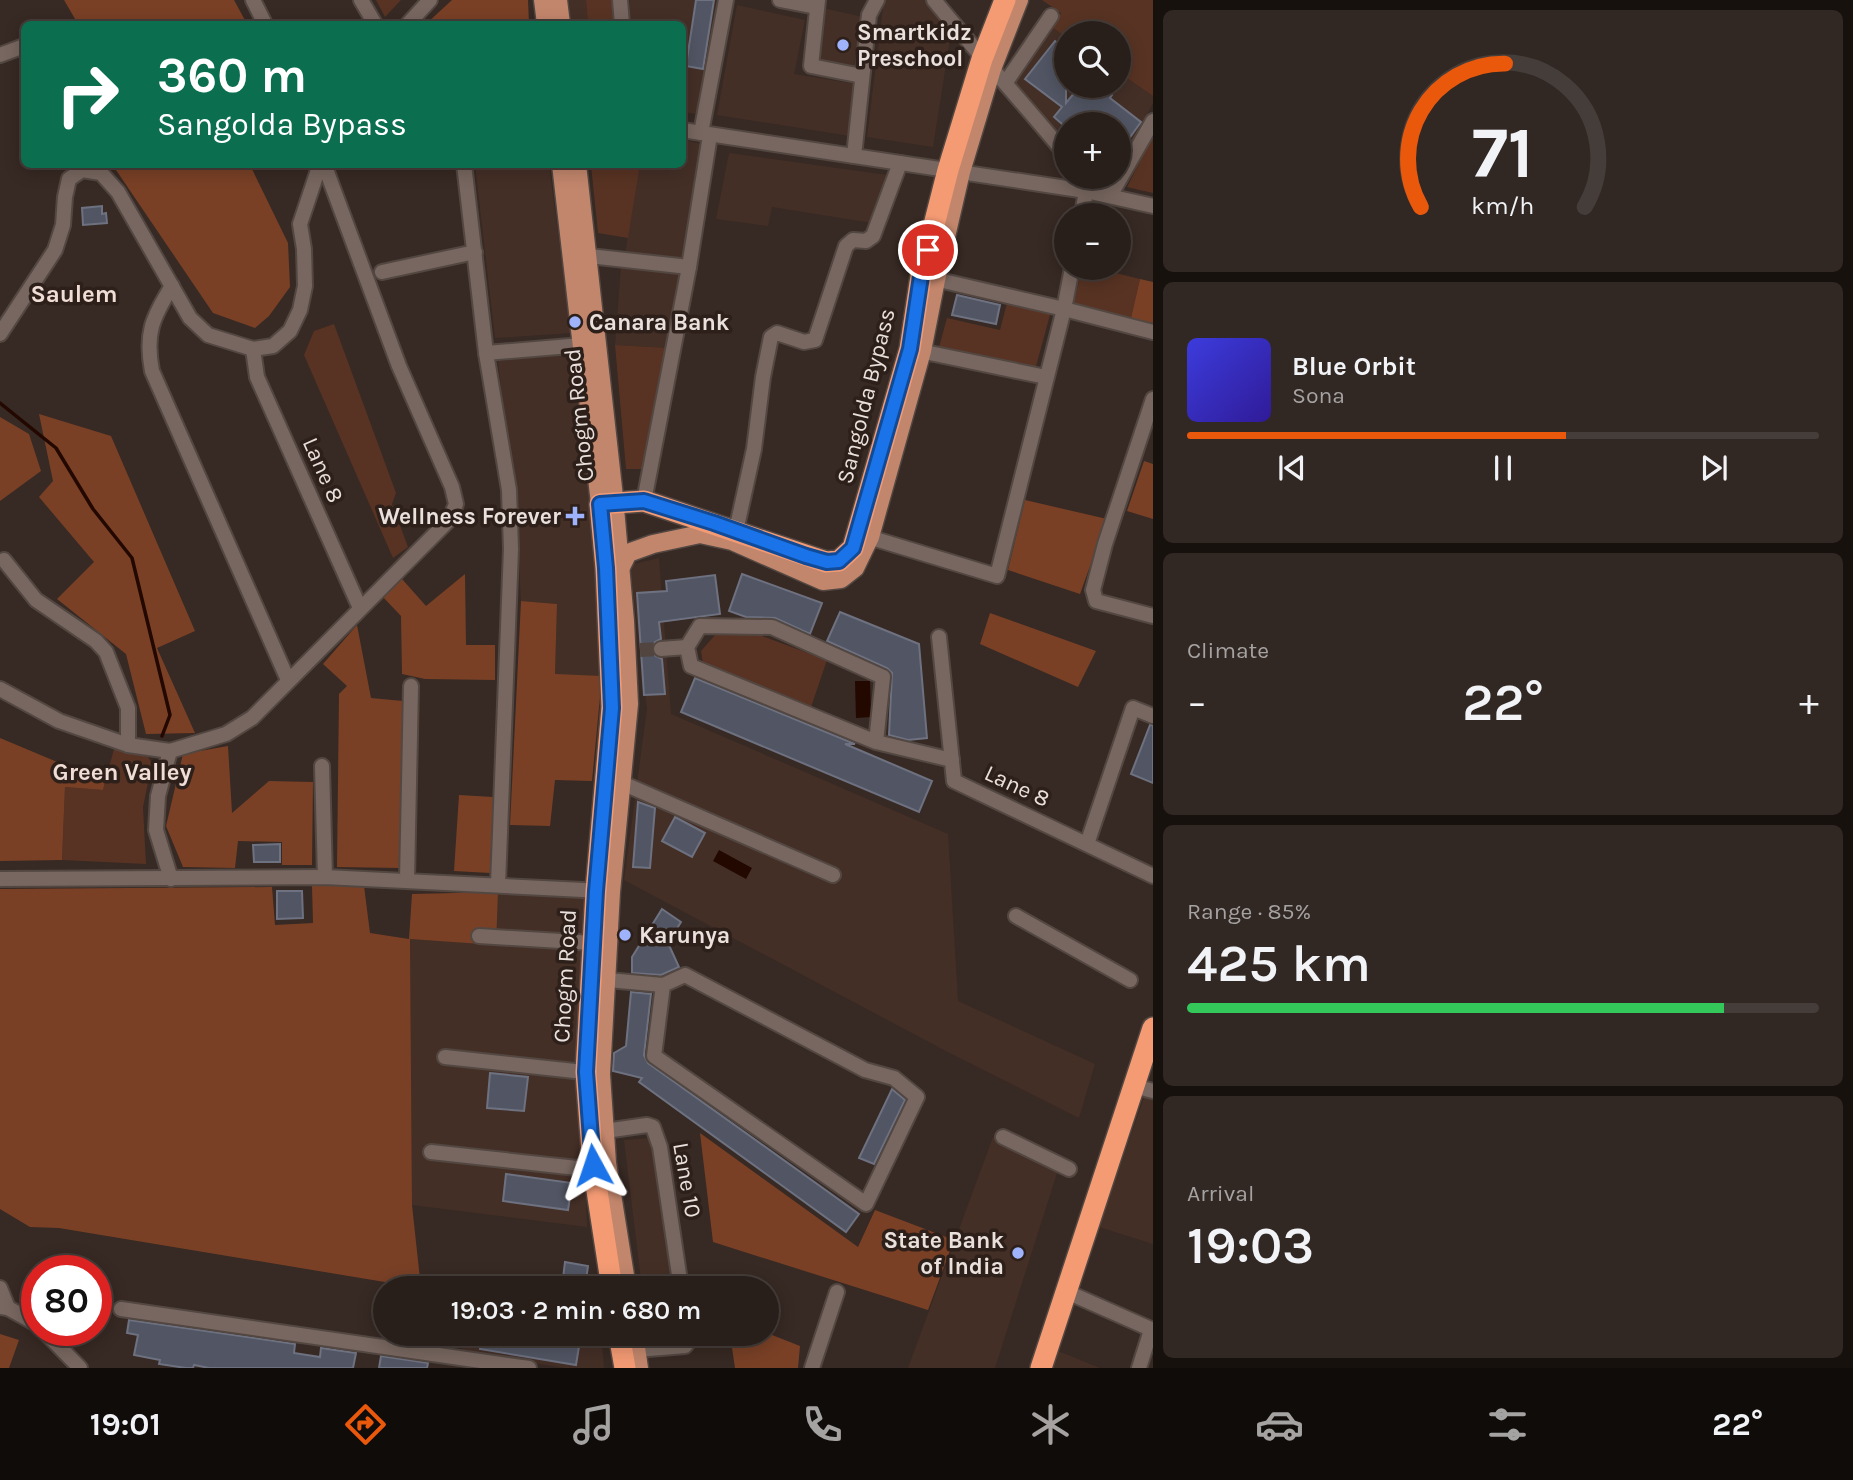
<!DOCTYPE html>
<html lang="en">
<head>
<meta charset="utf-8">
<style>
	:root { --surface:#291f1a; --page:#312723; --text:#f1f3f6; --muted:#a5a2a2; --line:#453d39; --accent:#ea580c }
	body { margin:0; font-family:Karla,sans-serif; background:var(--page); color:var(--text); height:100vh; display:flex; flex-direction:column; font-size:26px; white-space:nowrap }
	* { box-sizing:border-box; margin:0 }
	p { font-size:23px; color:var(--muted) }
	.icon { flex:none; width:38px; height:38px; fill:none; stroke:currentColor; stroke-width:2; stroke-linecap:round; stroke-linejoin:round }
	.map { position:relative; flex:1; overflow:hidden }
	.sheet { display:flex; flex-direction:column; gap:10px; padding:10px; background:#17110e; width:700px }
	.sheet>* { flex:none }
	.hud { position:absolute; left:21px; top:21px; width:665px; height:147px; border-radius:10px; box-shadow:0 4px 18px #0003,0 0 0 2px var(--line); background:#0b6e4f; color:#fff; overflow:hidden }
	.tools { position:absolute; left:1054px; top:21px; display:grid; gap:14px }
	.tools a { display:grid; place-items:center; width:77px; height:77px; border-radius:50%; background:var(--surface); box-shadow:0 4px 18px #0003,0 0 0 2px var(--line); font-size:35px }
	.speed { position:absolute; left:21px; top:1255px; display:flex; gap:14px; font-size:35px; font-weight:700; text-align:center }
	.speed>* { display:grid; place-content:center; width:91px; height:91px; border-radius:50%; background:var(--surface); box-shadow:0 4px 18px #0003,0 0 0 2px var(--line); line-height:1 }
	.speed .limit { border:10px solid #d22; background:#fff; color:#111 }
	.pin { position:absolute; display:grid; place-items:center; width:60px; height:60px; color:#fff; margin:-30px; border:4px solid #fff; border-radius:50%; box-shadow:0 2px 7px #0007 }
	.me { position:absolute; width:77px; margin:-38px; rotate:355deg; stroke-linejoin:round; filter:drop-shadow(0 0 5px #0008) }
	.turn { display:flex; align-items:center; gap:24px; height:147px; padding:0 21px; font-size:32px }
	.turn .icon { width:91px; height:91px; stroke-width:2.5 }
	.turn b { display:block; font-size:49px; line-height:60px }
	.big { font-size:52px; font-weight:600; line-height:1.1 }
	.sheet .card { flex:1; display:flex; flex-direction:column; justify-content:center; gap:10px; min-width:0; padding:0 24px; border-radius:10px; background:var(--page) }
	.sheet .dial { align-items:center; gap:0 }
	.dial svg { height:182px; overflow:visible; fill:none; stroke:var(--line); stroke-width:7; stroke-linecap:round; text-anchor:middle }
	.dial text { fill:var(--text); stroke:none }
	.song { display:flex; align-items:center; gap:21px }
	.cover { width:84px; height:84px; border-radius:10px; background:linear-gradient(135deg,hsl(240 70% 55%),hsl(250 70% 35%)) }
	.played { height:7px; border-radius:4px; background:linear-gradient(90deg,var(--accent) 60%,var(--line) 60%) }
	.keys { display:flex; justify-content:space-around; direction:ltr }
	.heat { display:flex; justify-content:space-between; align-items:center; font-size:38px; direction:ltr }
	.charge { height:10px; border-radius:5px; background:linear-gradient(90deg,#34c759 85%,var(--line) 0) }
	.trip { position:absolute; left:373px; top:1276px; width:406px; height:70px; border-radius:35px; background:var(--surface); box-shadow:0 4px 18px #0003,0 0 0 2px var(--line); font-weight:600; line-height:70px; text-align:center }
	.dock { display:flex; height:112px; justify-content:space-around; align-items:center; background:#100c0a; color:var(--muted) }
	.dock .icon { width:49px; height:49px }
	.dock .current { color:var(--accent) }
	.dock b { font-size:32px; color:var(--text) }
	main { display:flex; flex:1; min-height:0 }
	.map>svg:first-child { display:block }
	.built { fill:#442f26 }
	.green { fill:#583323 }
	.forest { fill:#794026 }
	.water { fill:#230800 }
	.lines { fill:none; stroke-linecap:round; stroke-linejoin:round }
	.stream { stroke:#230800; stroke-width:3.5 }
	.building { fill:#525664; stroke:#6d7180; stroke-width:2 }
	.minor-tunnel { stroke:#52443f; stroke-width:14; stroke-dasharray:14 7; stroke-linecap:butt }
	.minor-casing { stroke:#534742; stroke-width:18 }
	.major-casing { stroke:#534742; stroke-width:21 }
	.highway-casing { stroke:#534742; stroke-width:24 }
	.minor { stroke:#786760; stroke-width:14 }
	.major { stroke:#c2866c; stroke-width:18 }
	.highway { stroke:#f49b74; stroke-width:21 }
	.route-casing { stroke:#114b97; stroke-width:18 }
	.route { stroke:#1a73e8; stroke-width:12 }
	.poi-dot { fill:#9fb3fd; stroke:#2d1f19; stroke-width:2.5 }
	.labels { text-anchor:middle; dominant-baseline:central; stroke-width:7; stroke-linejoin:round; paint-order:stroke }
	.poi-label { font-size:23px; font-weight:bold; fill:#eae0dc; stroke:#2d1f19; text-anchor:start }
	.street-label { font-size:23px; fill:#eae0dc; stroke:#2d1f19 }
	.neighbourhood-label { font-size:24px; font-weight:bold; fill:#f0ddd5; stroke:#2d1f19 }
</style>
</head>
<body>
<main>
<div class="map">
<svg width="1153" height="1368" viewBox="0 0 1153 1368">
	<rect width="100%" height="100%" fill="#372923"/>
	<g class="built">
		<path d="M569,0H586L588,24H571Z"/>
		<path d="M630,0H716L698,114L683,112L682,24H630Z"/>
		<path d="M884,0H925L951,33L933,147L867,137Z"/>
		<path d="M737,5L805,20L794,74L856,84L850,136L717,115Z"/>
		<path d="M823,8L863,17L853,69L816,63Z"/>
		<path d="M1053,28L1066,37V86H1118V72L1153,96V103L1118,168V124H1066V144L1015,84Z"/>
		<path d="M683,140L707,145L684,261L625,254L640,165L682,164Z"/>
		<path d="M729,153L887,175L872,223L772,207L768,226L716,219Z"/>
		<path d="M475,165H549L571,333L495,338Z"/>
		<path d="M621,266L683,271L669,348L615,345Z"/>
		<path d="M573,354L593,519L602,676L555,675L557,604L521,601L517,527L498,361Z"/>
		<path d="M659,558L671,714L948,834L958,1001L1095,1064L1079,1118L942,1049L624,880L647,709L630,565Z"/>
		<path d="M498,892L584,897L576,1063L585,1162L587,1227L412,1205L410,939L495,944Z"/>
		<path d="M1147,1089L1153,1091V1244L1099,1227Z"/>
		<path d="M993,1137L1058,1170L995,1368H908Z"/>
		<path d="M652,1138L674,1288H642L624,1140Z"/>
		<path d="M466,1334H601L604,1368H565L462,1352Z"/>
		<path d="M1058,1351L1100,1368H1051Z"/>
	</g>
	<g class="green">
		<path d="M376,0H401L385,17Z"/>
		<path d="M586,0H614L616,24H588Z"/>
		<path d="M1042,0H1153V96L1118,72V33H1066V37L1053,28L1061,13Z"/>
		<path d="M1153,135V193L1127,187Z"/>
		<path d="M591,165H640L628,238L598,233Z"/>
		<path d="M1082,268H1095L1140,279L1131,318L1074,303Z"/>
		<path d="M1007,303L1051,311L1035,370L938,351L947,318L1000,330Z"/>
		<path d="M334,324L396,493L392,504L408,547L393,558L304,355L314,331Z"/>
		<path d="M615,345L669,348L642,469H626Z"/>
		<path d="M716,634L759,635L827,660L810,710L703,663L701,651Z"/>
		<path d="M114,749L148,757L152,763L143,807L146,864L62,860L65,787L103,790Z"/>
	</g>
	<g class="forest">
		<path d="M64,0H234L247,24H78Z"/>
		<path d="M452,0H528L529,24H426Z"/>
		<path d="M116,165H250L288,243L290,287L269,316L255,328L213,313L116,170Z"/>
		<path d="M1140,279L1153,282V323L1131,318Z"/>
		<path d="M39,414L111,436L195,631L157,648L195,733L146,734L126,654L57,599L94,562L39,497L53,481Z"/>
		<path d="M0,417L29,434L41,471L0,501Z"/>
		<path d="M1144,461L1153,464V519L1127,511Z"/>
		<path d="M1025,500L1107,519L1080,594L1008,570Z"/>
		<path d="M465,574L466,645H495V680L425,679L402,674L401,616L383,597L402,579L426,606Z"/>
		<path d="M521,601L557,604L555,674L602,676L592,781L555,780L550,826L510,825Z"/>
		<path d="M990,613L1096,651L1078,687L980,644Z"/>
		<path d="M357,625L371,698L403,701L400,868L337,867L339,694L347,686L323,664Z"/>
		<path d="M0,738L105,782L103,790L65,787L62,860L0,861Z"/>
		<path d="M228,746L232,813L269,781L313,782L312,865H282V842L238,841L235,868L183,867L166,826L183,754Z"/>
		<path d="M459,795L493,797L490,873L454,871Z"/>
		<path d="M312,886H364L370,933L409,939L412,894L498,892L496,945L410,939L412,1205L421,1288L59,1228L30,1227L0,1209V889L272,887L275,925L313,923Z"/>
		<path d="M700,1133L858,1247L875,1210L954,1240L928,1310L713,1242Z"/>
		<path d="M767,1333L800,1346L798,1368H735L730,1334Z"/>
		<path d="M0,1334L19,1340L9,1368H0Z"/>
	</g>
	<g class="water">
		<path d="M855,681H870L871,717L856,718Z"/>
		<path d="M719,850L752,868L746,879L713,861Z"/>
	</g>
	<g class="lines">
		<path class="stream" d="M0,403L56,448L93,509L132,558L170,715L162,736"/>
	</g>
	<g class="building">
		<path d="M696,0H714L703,69L686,66Z"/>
		<path d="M1055,41L1066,49V103L1080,86H1100L1112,95L1110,98L1141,122L1118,154V124H1062L1054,117L1062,107L1025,79Z"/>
		<path d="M102,206V214L106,213L107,223L83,225L82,208Z"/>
		<path d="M957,295L1000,305L996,324L952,315Z"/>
		<path d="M742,574L822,603L810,634L775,618L746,617L729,611Z"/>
		<path d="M715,575L720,614L659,622L661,639L655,642L651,649L654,655L662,659L665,694L644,695L637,593L667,591L666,581Z"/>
		<path d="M840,612L919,644L927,738L908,740L889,735L892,673L887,668L827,641Z"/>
		<path d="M695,678L855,744H845L932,781L919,812L681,712Z"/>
		<path d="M1150,725H1153V783L1131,774Z"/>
		<path d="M638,802L655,808L650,868L633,867Z"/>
		<path d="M675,817L705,833L692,857L662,841Z"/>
		<path d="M280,844V862H254L253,845Z"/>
		<path d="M277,891H302L303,918L277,919Z"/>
		<path d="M662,909L681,922L668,943L679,967L661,975L632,973V957Z"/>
		<path d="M631,992L651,994L644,1055L648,1063L859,1214L846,1232L639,1082L642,1078L613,1071L614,1053L626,1046Z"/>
		<path d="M490,1073L528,1077L524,1111L487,1108Z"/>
		<path d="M892,1089L905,1100L874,1164L859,1158Z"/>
		<path d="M506,1174L572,1183L568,1210L503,1201Z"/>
		<path d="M565,1262L588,1266L585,1288L562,1286Z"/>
		<path d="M129,1320L295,1344L294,1353L320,1357L321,1348L356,1353L353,1368H209L194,1365L193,1368H186L159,1364L160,1360L134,1355L138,1335L127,1333Z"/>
		<path d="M483,1334H581L576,1365L480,1349Z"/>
		<path d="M381,1356L428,1363L427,1368H379Z"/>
	</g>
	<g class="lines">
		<path class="minor-tunnel" d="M640,650L661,649"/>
		<g class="minor-casing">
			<g id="minor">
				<path d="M253,0L265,24"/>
				<path d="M361,0L375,24"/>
				<path d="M620,0L622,24"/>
				<path d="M780,0L816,7"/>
				<path d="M818,0L811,66L862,76"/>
				<path d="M934,0C977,53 1023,102 1066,155"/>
				<path d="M408,24L430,0"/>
				<path d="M0,55L24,46"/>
				<path d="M1006,82L1051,16"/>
				<path d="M682,130L1086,191L1153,206"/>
				<path d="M701,133L726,0"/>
				<path d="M854,156L869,15L877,0"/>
				<path d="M464,164L486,353L509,490L511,549L498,884"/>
				<path d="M1081,177L1086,191L1082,215"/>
				<path d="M1110,196L1153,121"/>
				<path d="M589,256L689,267L644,501"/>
				<path d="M689,267L710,135"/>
				<path d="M382,272L475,252"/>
				<path d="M926,277L1064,309L1153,332"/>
				<path d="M172,286C152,318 145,334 152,371L288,680"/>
				<path d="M0,334L55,250L63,225L65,197L69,179L82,170L101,173L118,192L190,318L208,335L253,349L273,346L290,331L300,310L305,286L304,249L300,224L320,164"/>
				<path d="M253,349L257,377L360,608"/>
				<path d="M915,350L1046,377"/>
				<path d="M486,353L582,345"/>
				<path d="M1153,399L1105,544L1093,590L1096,601L1153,616"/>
				<path d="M736,531L754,449L763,377L771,337L777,333L804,342L815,340L846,246L853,240L866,241L873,236L900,163"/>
				<path d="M862,535L997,576L1064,309L1072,268"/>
				<path d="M4,560L36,600L96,641L106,652L128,708V745"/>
				<path d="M939,637L954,781L1153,876"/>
				<path d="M661,649L687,647"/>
				<path d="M0,689L59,721L128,745L170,751L226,734L252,718L450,519L456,504L452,487L399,366L324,164"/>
				<path d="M876,742L883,677L772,627L700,626L687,647L691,666L876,742L952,760"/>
				<path d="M170,751L158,796L156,830L171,879"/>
				<path d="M322,766L325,877"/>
				<path d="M622,783L833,875"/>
				<path d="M1087,844L1133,708L1153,716"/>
				<path d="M0,879L325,877L603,891"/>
				<path d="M407,880L411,686"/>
				<path d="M1016,916L1130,980"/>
				<path d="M479,936L593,943"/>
				<path d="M685,975L865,1070L894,1078L917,1097L866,1204L654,1056L663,985Z"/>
				<path d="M608,980L663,985"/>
				<path d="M445,1057L593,1073"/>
				<path d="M1134,1086L1153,1091"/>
				<path d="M605,1131L647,1125L653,1127L660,1147L681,1288"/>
				<path d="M1003,1137L1069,1169"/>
				<path d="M431,1152L577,1168L602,1164"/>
				<path d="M0,1288L8,1308"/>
				<path d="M1067,1292L1153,1330"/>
				<path d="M0,1307L8,1308L37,1324"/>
				<path d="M121,1309L529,1368"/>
				<path d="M43,1330L80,1368"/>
				<path d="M636,1350L685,1346L688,1342V1334"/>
				<path d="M812,1368L837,1292"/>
				<path d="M1139,1368L1151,1330"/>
			</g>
		</g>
		<g class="major-casing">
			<g id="major">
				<path d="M543,0L546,24"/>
				<path d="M558,0L561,24"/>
				<path d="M561,164L600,504"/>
				<path d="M577,164L614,497L625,621L629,704L611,892L601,1074L607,1163L627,1288"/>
				<path d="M620,569L628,553L653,544L700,534L732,541L823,581L841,579L855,568L870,537L922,351L936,280L961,172L992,69L1019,0"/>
				<path d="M634,1334L639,1368"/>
			</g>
		</g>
		<g class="highway-casing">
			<g id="highway">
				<path d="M612,1288L593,1165L586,1072L596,891L612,707L606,568L600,504L644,501L826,562L839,561L853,548L910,349L921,276L948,170L982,59L1005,0"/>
				<path d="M619,1334L625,1368"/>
				<path d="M1041,1368L1153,1028"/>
			</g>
		</g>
		<use href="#minor" class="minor"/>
		<use href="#major" class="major"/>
		<use href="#highway" class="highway"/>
	</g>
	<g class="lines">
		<g class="route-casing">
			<path id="route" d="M593,1165L586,1072L596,891L612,708L606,568L600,504L644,501L714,523L806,556L827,562L839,561L853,548L910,349L921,276L928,250"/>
		</g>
		<use href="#route" class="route"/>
	</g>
	<g class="poi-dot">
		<circle cx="843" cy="45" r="7"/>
		<circle cx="575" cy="322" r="7"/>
		<path d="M571.5 505.5h7v7h7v7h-7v7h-7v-7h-7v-7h7z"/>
		<circle cx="625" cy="935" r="7"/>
		<circle cx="1018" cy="1253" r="7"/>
	</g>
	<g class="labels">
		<g class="poi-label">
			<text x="857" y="32">Smartkidz<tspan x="857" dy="26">Preschool</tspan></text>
			<text x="589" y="322">Canara Bank</text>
			<text x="561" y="516" text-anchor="end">Wellness Forever</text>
			<text x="639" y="935">Karunya</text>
			<text x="1004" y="1240" text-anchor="end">State Bank<tspan x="1004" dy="26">of India</tspan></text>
		</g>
		<g class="street-label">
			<text transform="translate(866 396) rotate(-76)">Sangolda Bypass</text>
			<text transform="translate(579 415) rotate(-96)">Chogm Road</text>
			<text transform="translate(323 470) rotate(66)">Lane 8</text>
			<text transform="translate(1017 786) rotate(25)">Lane 8</text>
			<text transform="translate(565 976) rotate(-87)">Chogm Road</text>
			<text transform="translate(687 1180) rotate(80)">Lane 10</text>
		</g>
		<g class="neighbourhood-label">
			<text x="74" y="294">Saulem</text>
			<text x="122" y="772">Green Valley</text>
		</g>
	</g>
</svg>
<div class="tools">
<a><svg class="icon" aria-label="search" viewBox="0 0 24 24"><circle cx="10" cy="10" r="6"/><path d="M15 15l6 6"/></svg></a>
<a>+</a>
<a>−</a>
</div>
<div class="speed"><div class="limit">80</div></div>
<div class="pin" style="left:928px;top:250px;background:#d93025"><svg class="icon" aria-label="arrive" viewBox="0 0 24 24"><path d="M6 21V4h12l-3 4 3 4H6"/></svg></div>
<svg class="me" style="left:593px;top:1165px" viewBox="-20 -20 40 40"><path d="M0-17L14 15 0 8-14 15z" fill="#1a73e8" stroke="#fff" stroke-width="4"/></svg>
<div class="trip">19:03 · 2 min · 680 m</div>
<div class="hud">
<div class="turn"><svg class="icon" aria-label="right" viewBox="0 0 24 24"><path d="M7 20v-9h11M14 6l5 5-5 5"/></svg><div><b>360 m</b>Sangolda Bypass</div></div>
</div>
</div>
<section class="sheet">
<div class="card dial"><svg viewBox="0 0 100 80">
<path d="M14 69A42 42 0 1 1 86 69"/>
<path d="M14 69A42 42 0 0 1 51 6" stroke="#ea580c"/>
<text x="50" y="56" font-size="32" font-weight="700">71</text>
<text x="50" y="72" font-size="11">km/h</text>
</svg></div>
<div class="card">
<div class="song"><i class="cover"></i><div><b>Blue Orbit</b><p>Sona</p></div></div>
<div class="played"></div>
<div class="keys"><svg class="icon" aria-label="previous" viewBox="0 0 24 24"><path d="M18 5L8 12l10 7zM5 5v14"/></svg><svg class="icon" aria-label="pause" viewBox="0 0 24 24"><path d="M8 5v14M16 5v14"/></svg><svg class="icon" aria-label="next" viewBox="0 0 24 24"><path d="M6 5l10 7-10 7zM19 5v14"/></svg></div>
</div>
<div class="card"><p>Climate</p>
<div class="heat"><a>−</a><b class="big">22°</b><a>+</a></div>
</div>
<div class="card"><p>Range · 85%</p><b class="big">425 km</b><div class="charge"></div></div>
<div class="card"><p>Arrival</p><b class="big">19:03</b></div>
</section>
</main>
<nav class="dock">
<b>19:01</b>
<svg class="icon current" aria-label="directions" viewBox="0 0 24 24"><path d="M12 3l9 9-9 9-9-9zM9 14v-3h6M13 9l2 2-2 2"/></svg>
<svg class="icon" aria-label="music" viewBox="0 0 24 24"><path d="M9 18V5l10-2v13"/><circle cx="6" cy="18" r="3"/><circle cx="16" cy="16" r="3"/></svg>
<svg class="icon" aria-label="phone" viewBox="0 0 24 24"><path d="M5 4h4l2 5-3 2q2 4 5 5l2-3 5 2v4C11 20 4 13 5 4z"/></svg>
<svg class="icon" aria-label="climate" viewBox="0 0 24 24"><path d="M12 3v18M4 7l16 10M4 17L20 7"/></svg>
<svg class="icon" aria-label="car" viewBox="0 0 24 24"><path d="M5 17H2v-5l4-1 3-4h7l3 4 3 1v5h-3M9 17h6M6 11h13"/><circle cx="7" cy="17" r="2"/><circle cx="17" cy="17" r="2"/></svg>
<svg class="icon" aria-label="filters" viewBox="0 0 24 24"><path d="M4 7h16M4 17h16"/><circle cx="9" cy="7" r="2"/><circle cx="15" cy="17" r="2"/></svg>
<b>22°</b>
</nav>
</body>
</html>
